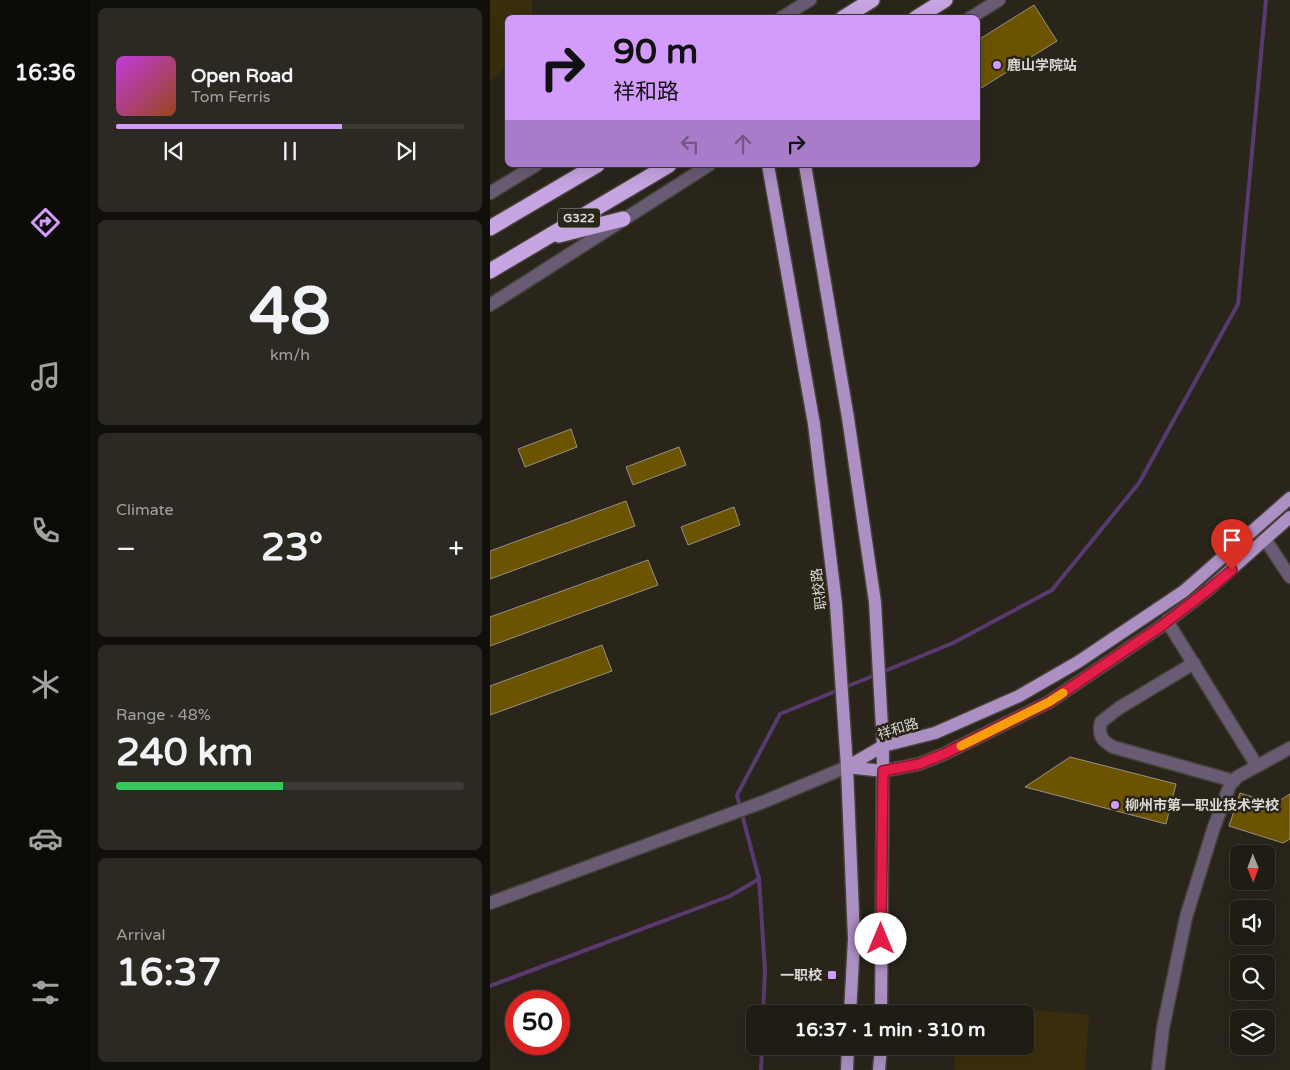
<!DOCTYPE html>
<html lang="en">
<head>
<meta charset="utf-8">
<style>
	:root { --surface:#1f1c14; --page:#2c2922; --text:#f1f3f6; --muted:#a1a1a0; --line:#3c3a34; --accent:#d39cfc }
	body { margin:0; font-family:"Varela Round","Noto Sans SC",sans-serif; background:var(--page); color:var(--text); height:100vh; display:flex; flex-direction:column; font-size:19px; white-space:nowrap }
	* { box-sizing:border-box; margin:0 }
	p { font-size:16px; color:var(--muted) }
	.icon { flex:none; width:28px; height:28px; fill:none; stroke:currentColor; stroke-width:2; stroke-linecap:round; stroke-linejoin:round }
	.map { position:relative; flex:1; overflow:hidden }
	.drawer { display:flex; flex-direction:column; gap:8px; padding:8px; background:#110f0b; width:400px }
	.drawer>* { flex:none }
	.guide { position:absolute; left:15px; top:15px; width:475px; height:152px; border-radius:8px; box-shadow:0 5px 20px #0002,0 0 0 1px var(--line); background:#d39cfc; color:#111; overflow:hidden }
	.needle { width:32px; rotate:179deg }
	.fabs { position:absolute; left:740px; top:845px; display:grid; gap:10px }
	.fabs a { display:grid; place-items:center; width:45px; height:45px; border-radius:8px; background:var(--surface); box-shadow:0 5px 20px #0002,0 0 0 1px var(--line); font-size:25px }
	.speed { position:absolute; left:15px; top:990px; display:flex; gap:10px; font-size:25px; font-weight:700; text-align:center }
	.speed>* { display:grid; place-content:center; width:65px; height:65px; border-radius:50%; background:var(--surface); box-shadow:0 5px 20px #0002,0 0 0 1px var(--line); line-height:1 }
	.speed .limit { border:8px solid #d22; background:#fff; color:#111 }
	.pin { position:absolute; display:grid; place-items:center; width:42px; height:42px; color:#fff; margin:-51px -21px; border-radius:50% 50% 50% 0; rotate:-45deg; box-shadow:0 0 5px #0007 }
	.pin .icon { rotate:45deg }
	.me { position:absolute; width:55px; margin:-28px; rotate:0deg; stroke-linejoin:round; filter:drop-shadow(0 0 4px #0008) }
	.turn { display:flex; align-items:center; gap:18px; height:105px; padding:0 25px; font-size:22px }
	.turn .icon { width:65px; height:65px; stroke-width:2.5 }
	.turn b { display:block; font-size:35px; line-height:42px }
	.lanes { display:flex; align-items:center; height:48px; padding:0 25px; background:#0003; justify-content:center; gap:25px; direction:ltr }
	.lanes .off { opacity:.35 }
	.big { font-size:38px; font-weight:700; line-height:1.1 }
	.drawer .widget { flex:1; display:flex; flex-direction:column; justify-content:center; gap:8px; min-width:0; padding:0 18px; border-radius:8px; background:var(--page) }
	.drawer .dial { align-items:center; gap:0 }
	.dial b { font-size:65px; line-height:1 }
	.song { display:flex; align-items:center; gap:15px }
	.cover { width:60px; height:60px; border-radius:8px; background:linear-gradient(135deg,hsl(290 70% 55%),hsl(20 70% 35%)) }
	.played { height:5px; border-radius:2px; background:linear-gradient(90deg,var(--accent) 65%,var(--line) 65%) }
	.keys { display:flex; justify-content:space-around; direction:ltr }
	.heat { display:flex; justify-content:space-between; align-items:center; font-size:28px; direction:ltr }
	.charge { height:8px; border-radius:4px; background:linear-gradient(90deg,#34c759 48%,var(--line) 0) }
	.trip { position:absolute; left:256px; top:1005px; width:288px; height:50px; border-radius:8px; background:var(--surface); box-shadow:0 5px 20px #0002,0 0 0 1px var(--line); font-weight:700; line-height:50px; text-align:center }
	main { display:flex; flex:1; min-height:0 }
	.dock { display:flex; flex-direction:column; width:90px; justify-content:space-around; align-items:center; background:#0c0b08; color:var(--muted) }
	.dock .icon { width:35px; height:35px }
	.dock .selected { color:var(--accent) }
	.dock b { font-size:22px; color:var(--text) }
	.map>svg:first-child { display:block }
	.green { fill:#3a2e0d }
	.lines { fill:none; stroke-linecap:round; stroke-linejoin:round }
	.stream { stroke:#593a70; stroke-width:4 }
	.building { fill:#6c5300; stroke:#969185 }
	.minor-casing { stroke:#454238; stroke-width:15 }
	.major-casing { stroke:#454238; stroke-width:15 }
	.highway-casing { stroke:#454238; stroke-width:18 }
	.minor { stroke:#685b74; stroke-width:12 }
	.major { stroke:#ac8fc3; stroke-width:12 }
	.highway { stroke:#c7a4e2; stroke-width:15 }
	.route-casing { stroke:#92132f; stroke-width:12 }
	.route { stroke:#e11d48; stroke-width:9 }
	.slow { stroke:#f59e0b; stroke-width:9 }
	.poi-dot { fill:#d39cfc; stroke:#29251b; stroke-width:2 }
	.labels { text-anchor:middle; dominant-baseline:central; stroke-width:5; stroke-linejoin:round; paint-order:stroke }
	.shield { fill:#29251b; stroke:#a6a29b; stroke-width:1 }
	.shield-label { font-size:12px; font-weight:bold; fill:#dbd8d2 }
	.poi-label { font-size:14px; font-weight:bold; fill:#dbd8d2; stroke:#29251b; text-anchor:start }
	.street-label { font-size:14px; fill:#dbd8d2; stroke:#29251b }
</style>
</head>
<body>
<main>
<nav class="dock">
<b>16:36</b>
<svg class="icon selected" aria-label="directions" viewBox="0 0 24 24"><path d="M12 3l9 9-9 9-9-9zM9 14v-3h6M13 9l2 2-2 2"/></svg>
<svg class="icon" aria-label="music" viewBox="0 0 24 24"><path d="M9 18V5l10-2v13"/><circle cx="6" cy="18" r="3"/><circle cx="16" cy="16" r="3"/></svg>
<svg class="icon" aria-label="phone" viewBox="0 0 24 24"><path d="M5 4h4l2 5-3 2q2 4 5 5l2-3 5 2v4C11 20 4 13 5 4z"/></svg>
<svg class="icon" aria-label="climate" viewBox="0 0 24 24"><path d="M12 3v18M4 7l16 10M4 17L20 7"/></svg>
<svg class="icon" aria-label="car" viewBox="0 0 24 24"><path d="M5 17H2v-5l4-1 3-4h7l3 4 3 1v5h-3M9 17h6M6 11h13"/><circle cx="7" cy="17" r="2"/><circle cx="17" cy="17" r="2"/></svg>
<svg class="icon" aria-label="filters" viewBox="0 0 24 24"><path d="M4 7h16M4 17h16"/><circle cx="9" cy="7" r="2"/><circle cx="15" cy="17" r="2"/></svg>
</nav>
<section class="drawer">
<div class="widget">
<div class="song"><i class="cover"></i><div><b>Open Road</b><p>Tom Ferris</p></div></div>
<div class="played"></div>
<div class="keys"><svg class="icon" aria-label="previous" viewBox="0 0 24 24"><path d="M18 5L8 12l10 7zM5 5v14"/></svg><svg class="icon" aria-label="pause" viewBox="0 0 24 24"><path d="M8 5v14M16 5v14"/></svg><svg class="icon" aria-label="next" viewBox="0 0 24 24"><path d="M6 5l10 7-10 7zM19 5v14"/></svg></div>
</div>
<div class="widget dial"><b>48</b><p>km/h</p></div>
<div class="widget"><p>Climate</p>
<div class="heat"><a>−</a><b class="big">23°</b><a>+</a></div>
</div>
<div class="widget"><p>Range · 48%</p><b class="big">240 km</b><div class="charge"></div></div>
<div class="widget"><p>Arrival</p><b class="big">16:37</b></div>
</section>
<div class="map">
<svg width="800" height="1070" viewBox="0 0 800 1070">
	<rect width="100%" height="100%" fill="#29251b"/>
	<g class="green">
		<path d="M0,0H42V17L18,18L17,66L0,81Z"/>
		<path d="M469,1004L599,1015L595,1070H464L466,1046H535V1014H468Z"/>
	</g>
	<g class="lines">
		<g class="stream">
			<path d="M0,986L240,896L269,879"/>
			<path d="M273,1014L275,970L269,879L247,795L290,714L463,643L562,590L649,483L748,304L776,0"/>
			<path d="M271,1070L272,1046"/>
		</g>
	</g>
	<g class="building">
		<path d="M544,5L567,41L488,90V40Z"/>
		<path d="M81,429L87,447L35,467L28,449Z"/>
		<path d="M189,447L196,465L143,485L136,467Z"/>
		<path d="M136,501L145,526L0,579V551Z"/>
		<path d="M244,507L250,525L198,545L191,527Z"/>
		<path d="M158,560L168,585L0,646V617Z"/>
		<path d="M112,645L122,671L0,715V686Z"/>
		<path d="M580,757L686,784L676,824L535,787Z"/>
		<path d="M750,793L784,804L800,794V839L793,843L739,826Z"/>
	</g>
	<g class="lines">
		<g class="minor-casing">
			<g id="minor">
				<path d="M291,18L320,0"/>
				<path d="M480,18L509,0"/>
				<path d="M0,193L46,165"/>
				<path d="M0,305L219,165"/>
				<path d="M775,539L800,577"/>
				<path d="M677,621L767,766"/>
				<path d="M704,663L629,708L611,722C608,735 611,740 623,747L744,781"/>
				<path d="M0,903L273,802L357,767"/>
				<path d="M668,1070L673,1028L696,917L724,827L740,785L747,777L800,748"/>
			</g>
		</g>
		<g class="major-casing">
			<g id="major">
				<path d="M278,165L324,424L346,604L357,767L364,939L360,1014"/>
				<path d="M315,165L358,418L385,602L393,746L391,1014"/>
				<path d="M357,767L393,746L445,733L529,696L588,662L694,591L800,498"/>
				<path d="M357,767L393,771L429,764L454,754L559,702L670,627L718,590L800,517"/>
				<path d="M357,1070L358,1046"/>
				<path d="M389,1070L391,1046"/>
			</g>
		</g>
		<g class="highway-casing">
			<g id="highway">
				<path d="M353,18L382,0"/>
				<path d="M426,18L455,0"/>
				<path d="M0,228L107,165"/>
				<path d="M69,235L133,219"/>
				<path d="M0,271L179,165"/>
			</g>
		</g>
		<use href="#minor" class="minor"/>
		<use href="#major" class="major"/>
		<use href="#highway" class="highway"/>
	</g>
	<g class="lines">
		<g class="route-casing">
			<path id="route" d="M391,939L393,771L429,764L454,754L559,702L670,627L718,590L742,570"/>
		</g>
		<use href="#route" class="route"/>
		<path class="slow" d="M471,746L559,702L573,693"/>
	</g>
	<g class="poi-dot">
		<circle cx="507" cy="65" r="5"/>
		<circle cx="625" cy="805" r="5"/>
		<rect x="337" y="970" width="10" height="10" rx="2.5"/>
	</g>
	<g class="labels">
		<rect class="shield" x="68" y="208.5" width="42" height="19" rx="4"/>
		<g class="shield-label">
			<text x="89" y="218">G322</text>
		</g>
		<g class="poi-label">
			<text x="517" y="65">鹿山学院站</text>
			<text x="635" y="805">柳州市第一职业技术学校</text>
			<text x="332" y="975" text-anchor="end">一职校</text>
		</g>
		<g class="street-label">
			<text transform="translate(329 589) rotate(-97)">职校路</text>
			<text transform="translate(408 729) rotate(-17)">祥和路</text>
		</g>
	</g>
</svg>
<div class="fabs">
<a><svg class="needle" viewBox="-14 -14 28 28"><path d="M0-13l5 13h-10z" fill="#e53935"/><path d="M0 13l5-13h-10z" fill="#a1a1a0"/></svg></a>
<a><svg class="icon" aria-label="sound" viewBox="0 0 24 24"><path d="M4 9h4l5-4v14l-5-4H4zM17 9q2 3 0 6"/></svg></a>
<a><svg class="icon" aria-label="search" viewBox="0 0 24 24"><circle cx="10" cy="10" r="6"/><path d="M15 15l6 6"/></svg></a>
<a><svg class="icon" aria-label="layers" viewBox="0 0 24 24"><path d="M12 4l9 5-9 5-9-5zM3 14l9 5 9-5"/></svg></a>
</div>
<div class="speed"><div class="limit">50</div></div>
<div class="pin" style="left:742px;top:570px;background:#d93025"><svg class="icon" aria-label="arrive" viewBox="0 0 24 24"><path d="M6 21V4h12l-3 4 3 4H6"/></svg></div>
<svg class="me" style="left:391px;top:939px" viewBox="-20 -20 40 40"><circle r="19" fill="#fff"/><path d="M0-13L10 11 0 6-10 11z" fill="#e11d48"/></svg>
<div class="trip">16:37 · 1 min · 310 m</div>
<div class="guide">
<div class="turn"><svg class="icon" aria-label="right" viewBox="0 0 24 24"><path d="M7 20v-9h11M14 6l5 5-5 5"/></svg><div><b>90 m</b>祥和路</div></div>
<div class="lanes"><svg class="icon off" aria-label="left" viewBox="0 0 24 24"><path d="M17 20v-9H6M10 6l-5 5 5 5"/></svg><svg class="icon off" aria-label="ahead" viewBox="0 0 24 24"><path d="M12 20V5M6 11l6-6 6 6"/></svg><svg class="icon" aria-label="right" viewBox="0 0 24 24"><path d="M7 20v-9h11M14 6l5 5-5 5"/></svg></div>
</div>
</div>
</main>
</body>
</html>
